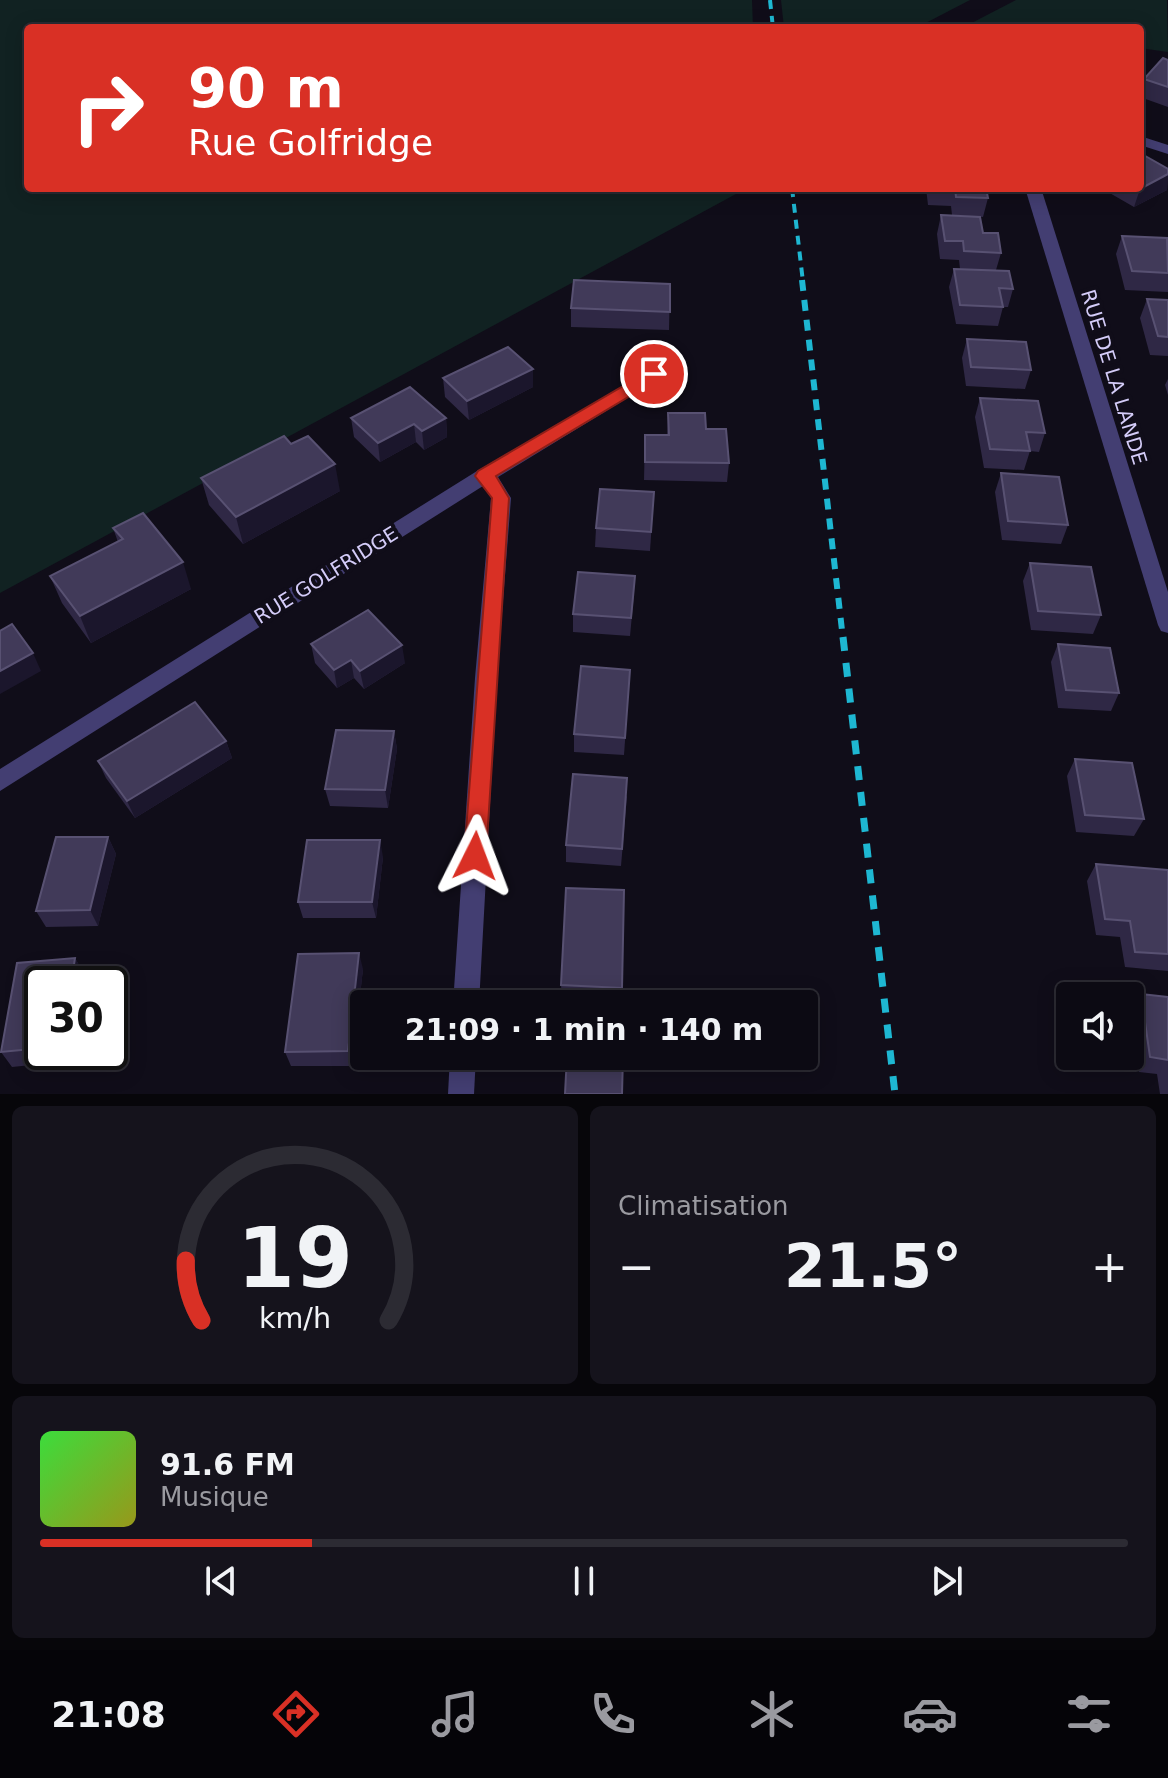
<!DOCTYPE html>
<html lang="fr">
<head>
<meta charset="utf-8">
<style>
	:root { --surface:#0c0a13; --page:#15131c; --text:#f1f3f6; --muted:#9a9aa0; --line:#2c2b33; --accent:#d93025 }
	body { margin:0; font-family:"DejaVu Sans",sans-serif; background:var(--page); color:var(--text); height:100vh; display:flex; flex-direction:column; font-size:30px; white-space:nowrap }
	* { box-sizing:border-box; margin:0 }
	p { font-size:26px; color:var(--muted) }
	.icon { flex:none; width:44px; height:44px; fill:none; stroke:currentColor; stroke-width:2; stroke-linecap:round; stroke-linejoin:round }
	.map { position:relative; height:1094px; overflow:hidden }
	.details { display:flex; flex-direction:column; gap:12px; padding:12px; background:#07060a; flex:1 }
	.details>* { flex:none }
	.guide { position:absolute; left:24px; top:24px; width:1120px; height:168px; border-radius:8px; box-shadow:0 4px 20px #0003,0 0 0 2px var(--line); background:#d93025; color:#fff; overflow:hidden }
	.buttons { position:absolute; left:1056px; top:982px; display:grid; gap:16px }
	.buttons a { display:grid; place-items:center; width:88px; height:88px; border-radius:8px; background:var(--surface); box-shadow:0 4px 20px #0003,0 0 0 2px var(--line); font-size:40px }
	.speed { position:absolute; left:24px; top:966px; display:flex; gap:16px; font-size:40px; font-weight:700; text-align:center }
	.speed>* { display:grid; place-content:center; width:104px; height:104px; border-radius:50%; background:var(--surface); box-shadow:0 4px 20px #0003,0 0 0 2px var(--line); line-height:1 }
	.speed .limit { border:4px solid #111; border-radius:12px; background:#fff; color:#111 }
	.pin { position:absolute; display:grid; place-items:center; width:68px; height:68px; color:#fff; margin:-34px; border:4px solid #fff; border-radius:50%; box-shadow:0 2px 8px #0007 }
	.me { position:absolute; width:88px; margin:-44px; rotate:3deg; stroke-linejoin:round; filter:drop-shadow(0 0 6px #0008) }
	.turn { display:flex; align-items:center; gap:28px; height:168px; padding:0 32px; font-size:36px }
	.turn .icon { width:104px; height:104px; stroke-width:2.5 }
	.turn b { display:block; font-size:56px; line-height:68px }
	.big { font-size:60px; font-weight:700; line-height:1.1 }
	.details .tile { flex:1; display:flex; flex-direction:column; justify-content:center; gap:12px; min-width:0; padding:0 28px; border-radius:12px; background:var(--page) }
	.details .dial { align-items:center; gap:0 }
	.dial svg { height:208px; overflow:visible; fill:none; stroke:var(--line); stroke-width:7; stroke-linecap:round; text-anchor:middle }
	.dial text { fill:var(--text); stroke:none }
	.song { display:flex; align-items:center; gap:24px }
	.cover { width:96px; height:96px; border-radius:12px; background:linear-gradient(135deg,hsl(120 70% 55%),hsl(60 70% 35%)) }
	.played { height:8px; border-radius:4px; background:linear-gradient(90deg,var(--accent) 25%,var(--line) 25%) }
	.keys { display:flex; justify-content:space-around; direction:ltr }
	.heat { display:flex; justify-content:space-between; align-items:center; font-size:44px; direction:ltr }
	.details .tiles { flex:1; display:grid; gap:12px; grid-template-columns:1fr 1fr }
	.tile:last-child { grid-column:span 2 }
	.trip { position:absolute; left:350px; top:990px; width:468px; height:80px; border-radius:8px; background:var(--surface); box-shadow:0 4px 20px #0003,0 0 0 2px var(--line); font-weight:700; line-height:80px; text-align:center }
	.tab-bar { display:flex; height:128px; justify-content:space-around; align-items:center; background:#050408; color:var(--muted) }
	.tab-bar .icon { width:56px; height:56px }
	.tab-bar .current { color:var(--accent) }
	.tab-bar b { font-size:36px; color:var(--text) }
	.map>svg:first-child { display:block }
	.green { fill:#122 }
	.lines { fill:none; stroke-linecap:round; stroke-linejoin:round }
	.minor { fill:#433e72; fill-rule:evenodd }
	.rail-far2 { stroke:#1eb7d2; stroke-width:4; stroke-dasharray:9 7; stroke-linecap:butt }
	.rail-far1 { stroke:#1eb7d2; stroke-width:6; stroke-dasharray:11 9; stroke-linecap:butt }
	.rail { stroke:#1eb7d2; stroke-width:7; stroke-dasharray:14 12; stroke-linecap:butt }
	.wall { fill:#2f2845 }
	.shaded-wall { fill:#1b162c }
	.building { fill:#413a59; stroke:#585172; stroke-width:2 }
	.route { fill:#d93025; stroke:#8d1f18; stroke-width:2 }
	.labels { text-anchor:middle; dominant-baseline:central; stroke-width:8; stroke-linejoin:round; paint-order:stroke }
	.street-label { font-size:20px; fill:#d4ccf8; stroke:#100d19 }
</style>
</head>
<body>
<div class="map">
<svg width="1168" height="1094" viewBox="0 0 1168 1094">
	<rect width="100%" height="100%" fill="#100d19"/>
	<g class="green">
		<path d="M0,0H752L753,28H28V188H747L0,593Z"/>
		<path d="M781,0H970L916,28H784Z"/>
		<path d="M1016,0H1167L1168,52L1140,48V28H962Z"/>
	</g>
	<g class="lines">
		<g class="minor">
			<path d="M1140,136L1168,145V154L1140,145Z"/>
			<path d="M1025,188H1041L1168,592V633L1161,631L1158,625Z"/>
			<path d="M654,368L660,370L663,374L660,378L498,477L511,498L497,678L479,1004H453L475,678L491,498L483,486L0,791V769L477,471Z"/>
			<path d="M450,1056H476L474,1094H448Z"/>
		</g>
		<g class="rail-far2">
			<path d="M770,0L773,28"/>
			<path d="M792,188L803,282"/>
		</g>
		<path class="rail-far1" d="M802,280L843,639"/>
		<path class="rail" d="M843,637L895,1094"/>
	</g>
	<g class="wall">
		<path d="M1168,60V107L1140,97V90L1144,79Z"/>
		<path d="M1168,169L1167,190L1134,207L1101,188H1140Z"/>
		<path d="M926,188H986L988,198L983,217L952,215L951,206L928,205Z"/>
		<path d="M941,215L983,233L1001,253L996,270L1013,289L1008,307H1003L998,326L956,324L949,287L954,269H960L959,260L940,259L937,234Z"/>
		<path d="M1122,236L1168,240V292L1125,290L1116,254Z"/>
		<path d="M670,284L669,330L571,327V308Z"/>
		<path d="M1147,299L1168,300V356L1150,355L1140,318Z"/>
		<path d="M967,339L1031,370L1025,389L966,386L962,358Z"/>
		<path d="M533,369V387L469,420L445,397L443,378Z"/>
		<path d="M1168,379V395L1165,385Z"/>
		<path d="M980,398L1045,433L1039,452L1030,451L1024,470L984,468L975,417Z"/>
		<path d="M668,413L706,429L729,463L727,482L644,480L645,435H667Z"/>
		<path d="M351,418H446L447,437L424,450L416,442L380,462L354,437Z"/>
		<path d="M1001,473L1068,525L1061,544L1002,540L995,492Z"/>
		<path d="M201,478L340,491L243,544L209,505Z"/>
		<path d="M654,492L650,551L595,547L596,528Z"/>
		<path d="M113,528L191,589L91,643L62,603L50,576L118,542Z"/>
		<path d="M1030,563L1101,615L1093,634L1031,630L1023,581Z"/>
		<path d="M634,594L630,636L573,632V614Z"/>
		<path d="M311,644L405,663L364,689L354,678L337,688L315,663Z"/>
		<path d="M1058,644L1119,693L1111,711L1058,708L1051,662Z"/>
		<path d="M630,670L624,755L574,752V734Z"/>
		<path d="M394,731L397,749L388,808L330,806L325,789Z"/>
		<path d="M226,741L232,758L135,818L106,778L98,761Z"/>
		<path d="M1075,759L1144,819L1134,836L1076,832L1067,776Z"/>
		<path d="M627,796L621,866L566,862V845Z"/>
		<path d="M108,837L116,854L98,926L46,927L36,911Z"/>
		<path d="M383,857L376,918H303L298,902Z"/>
		<path d="M1096,864L1168,870V971L1125,967L1120,937L1096,935L1087,881Z"/>
		<path d="M75,958L84,974L83,984H42V1052H72L71,1061L12,1067L1,1052L17,963Z"/>
		<path d="M363,969L352,1066H291L285,1052Z"/>
		<path d="M561,985L622,988V1003L562,1001Z"/>
		<path d="M1141,994L1168,997V1094H1160L1157,1074L1139,1072L1131,1009Z"/>
	</g>
	<g class="shaded-wall">
		<path d="M1168,174L1167,190L1134,207L1140,189Z"/>
		<path d="M533,369V387L469,420L467,401Z"/>
		<path d="M446,418L447,437L424,450L422,431Z"/>
		<path d="M414,424L416,442L380,462L378,443Z"/>
		<path d="M335,464L340,491L243,544L236,517Z"/>
		<path d="M183,562L191,589L91,643L80,616Z"/>
		<path d="M402,645L405,663L364,689L360,671Z"/>
		<path d="M33,653L41,671L0,694V671Z"/>
		<path d="M351,660L354,678L337,688L334,670Z"/>
		<path d="M394,731L397,749L388,808L385,790Z"/>
		<path d="M226,741L232,758L135,818L127,801Z"/>
		<path d="M108,837L116,854L98,926L90,910Z"/>
		<path d="M380,840L383,857L376,918L372,902Z"/>
		<path d="M359,953L363,969L352,1066L348,1051Z"/>
		<path d="M75,958L84,974L83,984H71Z"/>
		<path d="M65,1052H72L71,1061Z"/>
	</g>
	<g class="building">
		<path d="M1163,58L1168,60V87L1144,79Z"/>
		<path d="M1140,153L1168,169V174L1140,189L1139,188Z"/>
		<path d="M955,188H986L988,198L956,197Z"/>
		<path d="M941,215L980,217L983,233H998L1001,253L964,251L963,241H945Z"/>
		<path d="M1122,236L1167,238L1168,273L1132,271Z"/>
		<path d="M954,269L1009,271L1013,289L999,288L1003,307L960,305Z"/>
		<path d="M574,280L670,284V312L571,308Z"/>
		<path d="M1147,299L1168,300V337L1158,336Z"/>
		<path d="M967,339L1026,342L1031,370L971,367Z"/>
		<path d="M508,347L533,369L467,401L443,378Z"/>
		<path d="M410,387L446,418L422,431L414,424L378,443L351,418Z"/>
		<path d="M980,398L1038,401L1045,433L1026,432L1030,451L990,449Z"/>
		<path d="M668,413H705L706,429H726L729,463L645,462V435H669Z"/>
		<path d="M284,436L291,444L308,436L335,464L236,517L201,478Z"/>
		<path d="M1001,473L1059,477L1068,525L1008,521Z"/>
		<path d="M600,489L654,492L651,532L596,528Z"/>
		<path d="M143,513L183,562L80,616L50,576L123,539L113,528Z"/>
		<path d="M1030,563L1091,567L1101,615L1038,611Z"/>
		<path d="M578,572L635,576L631,618L573,614Z"/>
		<path d="M368,610L402,645L360,671L351,660L334,670L311,644Z"/>
		<path d="M12,624L33,653L0,671V631Z"/>
		<path d="M1058,644L1110,648L1119,693L1066,690Z"/>
		<path d="M581,666L630,670L625,738L574,734Z"/>
		<path d="M195,702L226,741L127,801L98,761Z"/>
		<path d="M336,730L394,731L385,790L325,789Z"/>
		<path d="M1075,759L1132,763L1144,819L1085,815Z"/>
		<path d="M573,774L627,778L622,849L566,845Z"/>
		<path d="M56,837H108L90,910L36,911Z"/>
		<path d="M307,840H380L372,902H298Z"/>
		<path d="M1096,864L1168,870V954L1135,952L1130,921L1105,919Z"/>
		<path d="M566,888L624,890L622,988L561,985Z"/>
		<path d="M359,953L348,1051L285,1052L298,954Z"/>
		<path d="M75,958L71,984H42V1048L1,1052L17,963Z"/>
		<path d="M1141,994L1168,997V1060L1150,1057Z"/>
		<path d="M567,1056H623L622,1094H565Z"/>
	</g>
	<path class="route" d="M654,368L662,374L660,378L496,476L509,498L486,856L483,863L475,865L467,863L464,856L492,498L475,476L478,471Z"/>
	<g class="labels">
		<g class="street-label">
			<text transform="translate(1114 377) rotate(73)">RUE DE LA LANDE</text>
			<text transform="translate(326 575) rotate(-32)">RUE GOLFRIDGE</text>
		</g>
	</g>
</svg>
<div class="buttons">
<a><svg class="icon" aria-label="sound" viewBox="0 0 24 24"><path d="M4 9h4l5-4v14l-5-4H4zM17 9q2 3 0 6"/></svg></a>
</div>
<div class="speed"><div class="limit">30</div></div>
<div class="pin" style="left:654px;top:374px;background:#d93025"><svg class="icon" aria-label="arrive" viewBox="0 0 24 24"><path d="M6 21V4h12l-3 4 3 4H6"/></svg></div>
<svg class="me" style="left:475px;top:856px" viewBox="-20 -20 40 40"><path d="M0-17L14 15 0 8-14 15z" fill="#d93025" stroke="#fff" stroke-width="4"/></svg>
<div class="trip">21:09 · 1 min · 140 m</div>
<div class="guide">
<div class="turn"><svg class="icon" aria-label="right" viewBox="0 0 24 24"><path d="M7 20v-9h11M14 6l5 5-5 5"/></svg><div><b>90 m</b>Rue Golfridge</div></div>
</div>
</div>
<section class="details">
<div class="tiles">
<div class="tile dial"><svg viewBox="0 0 100 80">
<path d="M14 69A42 42 0 1 1 86 69"/>
<path d="M14 69A42 42 0 0 1 8 46" stroke="#d93025"/>
<text x="50" y="56" font-size="32" font-weight="700">19</text>
<text x="50" y="72" font-size="11">km/h</text>
</svg></div>
<div class="tile"><p>Climatisation</p>
<div class="heat"><a>−</a><b class="big">21.5°</b><a>+</a></div>
</div>
<div class="tile">
<div class="song"><i class="cover"></i><div><b>91.6 FM</b><p>Musique</p></div></div>
<div class="played"></div>
<div class="keys"><svg class="icon" aria-label="previous" viewBox="0 0 24 24"><path d="M18 5L8 12l10 7zM5 5v14"/></svg><svg class="icon" aria-label="pause" viewBox="0 0 24 24"><path d="M8 5v14M16 5v14"/></svg><svg class="icon" aria-label="next" viewBox="0 0 24 24"><path d="M6 5l10 7-10 7zM19 5v14"/></svg></div>
</div>
</div>
</section>
<nav class="tab-bar">
<b>21:08</b>
<svg class="icon current" aria-label="directions" viewBox="0 0 24 24"><path d="M12 3l9 9-9 9-9-9zM9 14v-3h6M13 9l2 2-2 2"/></svg>
<svg class="icon" aria-label="music" viewBox="0 0 24 24"><path d="M9 18V5l10-2v13"/><circle cx="6" cy="18" r="3"/><circle cx="16" cy="16" r="3"/></svg>
<svg class="icon" aria-label="phone" viewBox="0 0 24 24"><path d="M5 4h4l2 5-3 2q2 4 5 5l2-3 5 2v4C11 20 4 13 5 4z"/></svg>
<svg class="icon" aria-label="climate" viewBox="0 0 24 24"><path d="M12 3v18M4 7l16 10M4 17L20 7"/></svg>
<svg class="icon" aria-label="car" viewBox="0 0 24 24"><path d="M5 17H2v-5l4-1 3-4h7l3 4 3 1v5h-3M9 17h6M6 11h13"/><circle cx="7" cy="17" r="2"/><circle cx="17" cy="17" r="2"/></svg>
<svg class="icon" aria-label="filters" viewBox="0 0 24 24"><path d="M4 7h16M4 17h16"/><circle cx="9" cy="7" r="2"/><circle cx="15" cy="17" r="2"/></svg>
</nav>
</body>
</html>
